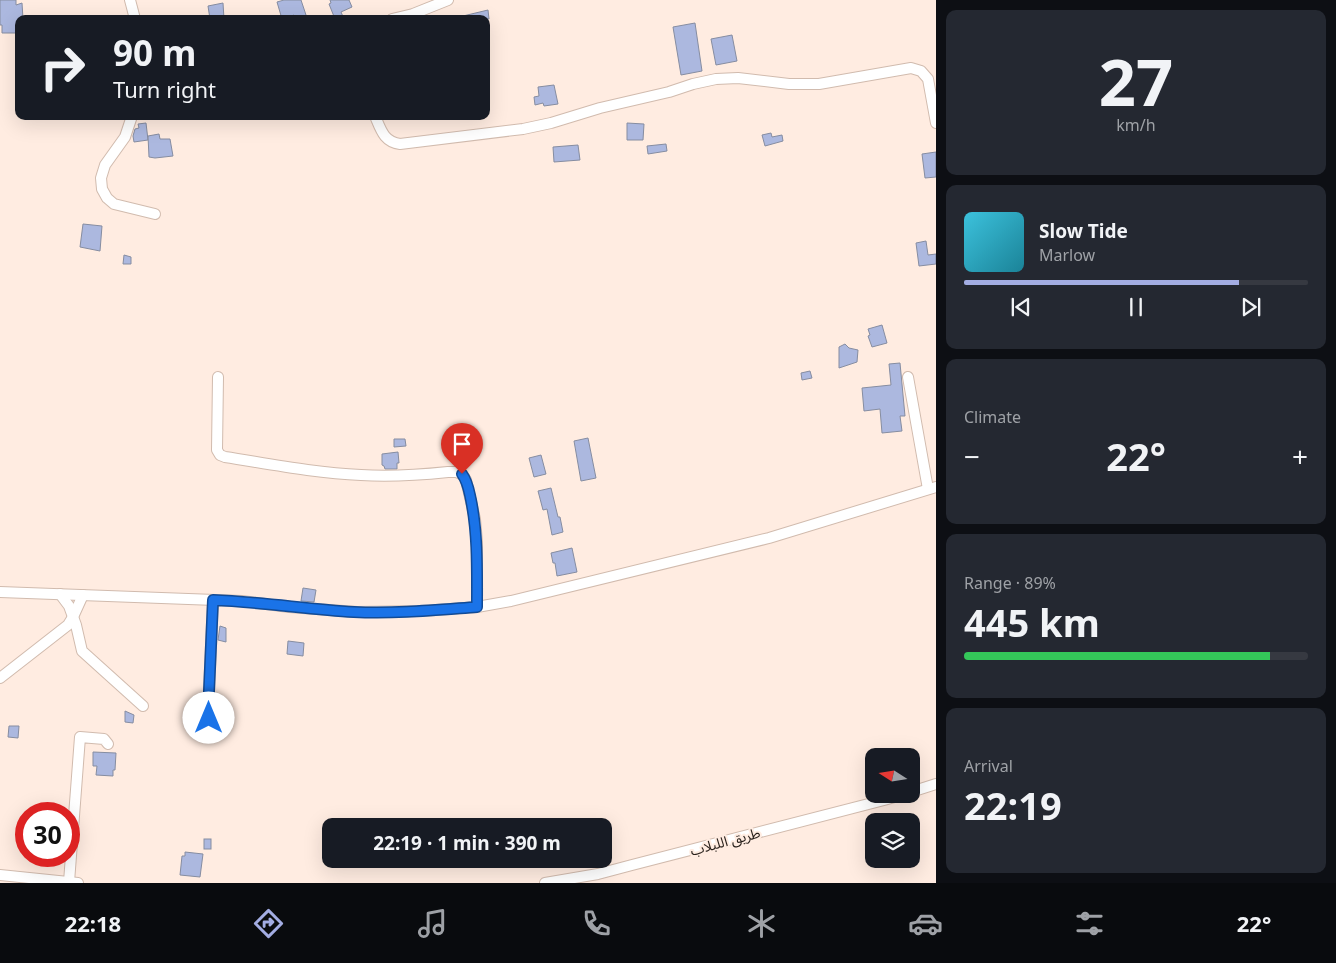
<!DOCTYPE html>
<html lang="en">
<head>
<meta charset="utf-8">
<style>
	:root { --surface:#171b24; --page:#242831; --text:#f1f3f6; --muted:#9ea1a6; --line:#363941; --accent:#a3ade3 }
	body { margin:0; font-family:"Noto Sans","Noto Sans Arabic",sans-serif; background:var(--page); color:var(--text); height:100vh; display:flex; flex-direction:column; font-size:19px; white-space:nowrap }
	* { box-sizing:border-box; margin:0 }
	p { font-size:16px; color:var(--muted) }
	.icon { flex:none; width:28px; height:28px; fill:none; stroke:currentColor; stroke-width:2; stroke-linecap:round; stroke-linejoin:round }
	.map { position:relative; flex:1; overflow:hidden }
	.side { display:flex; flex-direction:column; gap:10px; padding:10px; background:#0d0f14; width:400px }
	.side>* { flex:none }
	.guide { position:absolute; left:15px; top:15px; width:475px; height:105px; border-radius:10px; box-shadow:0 5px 20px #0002; background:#171b24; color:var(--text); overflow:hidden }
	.needle { width:32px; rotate:282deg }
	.buttons { position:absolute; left:865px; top:748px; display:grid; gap:10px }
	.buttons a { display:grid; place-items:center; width:55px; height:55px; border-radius:10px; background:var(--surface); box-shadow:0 5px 20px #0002; font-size:25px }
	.speed { position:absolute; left:15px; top:802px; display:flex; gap:10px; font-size:25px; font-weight:700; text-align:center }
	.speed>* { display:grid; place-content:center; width:65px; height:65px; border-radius:50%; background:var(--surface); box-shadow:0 5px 20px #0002; line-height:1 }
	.speed .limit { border:8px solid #d22; background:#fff; color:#111 }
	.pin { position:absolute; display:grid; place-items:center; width:42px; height:42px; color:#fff; margin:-51px -21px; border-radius:50% 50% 50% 0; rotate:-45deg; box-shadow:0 0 5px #0007 }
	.pin .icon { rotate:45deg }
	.me { position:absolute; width:55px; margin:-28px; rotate:0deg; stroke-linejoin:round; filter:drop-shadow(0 0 4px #0008) }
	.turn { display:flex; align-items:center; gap:18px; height:105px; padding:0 15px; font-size:22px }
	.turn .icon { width:65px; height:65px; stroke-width:2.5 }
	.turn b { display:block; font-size:35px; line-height:42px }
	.big { font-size:38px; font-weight:700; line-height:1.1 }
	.side .card { flex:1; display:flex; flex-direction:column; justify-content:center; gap:8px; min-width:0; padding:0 18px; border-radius:10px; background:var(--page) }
	.side .dial { align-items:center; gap:0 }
	.dial b { font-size:65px; line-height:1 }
	.song { display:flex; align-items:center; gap:15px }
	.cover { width:60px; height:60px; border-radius:8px; background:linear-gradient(135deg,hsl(190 70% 55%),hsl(190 70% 35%)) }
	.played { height:5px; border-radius:2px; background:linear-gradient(90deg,var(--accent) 80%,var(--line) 80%) }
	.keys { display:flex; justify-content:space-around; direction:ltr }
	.heat { display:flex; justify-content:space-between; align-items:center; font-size:28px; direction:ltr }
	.charge { height:8px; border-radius:4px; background:linear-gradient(90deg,#34c759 89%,var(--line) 0) }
	.trip { position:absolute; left:322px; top:818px; width:290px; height:50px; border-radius:10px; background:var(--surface); box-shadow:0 5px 20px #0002; font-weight:700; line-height:50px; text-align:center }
	.tabs { display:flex; height:80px; justify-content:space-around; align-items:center; background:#090b0e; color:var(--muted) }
	.tabs .icon { width:35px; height:35px }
	.tabs .active { color:var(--accent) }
	.tabs b { font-size:22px; color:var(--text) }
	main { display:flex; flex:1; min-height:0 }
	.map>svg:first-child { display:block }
	.building { fill:#acb8df; stroke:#868da1 }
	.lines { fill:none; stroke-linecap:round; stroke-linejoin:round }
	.minor-casing { stroke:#d1bbae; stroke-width:12 }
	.minor { stroke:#fff; stroke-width:10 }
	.route-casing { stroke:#114b97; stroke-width:12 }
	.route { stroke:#1a73e8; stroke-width:9 }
	.labels { text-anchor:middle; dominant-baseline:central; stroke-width:4; stroke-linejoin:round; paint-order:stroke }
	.street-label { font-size:14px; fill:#261e19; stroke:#ffece1 }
</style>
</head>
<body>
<main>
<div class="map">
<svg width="936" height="883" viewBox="0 0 936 883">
	<rect width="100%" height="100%" fill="#ffece1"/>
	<g class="building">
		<path d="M0,0H16V5L22,3L23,19H19V33H2V25H0Z"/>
		<path d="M284,0H301L306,15L296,19L294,15L282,19L277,2Z"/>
		<path d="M330,0H349L352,7L341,12L344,19H335L329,4L331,3Z"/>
		<path d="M223,3L224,19H210L208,6Z"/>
		<path d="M488,10L489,19H463V16Z"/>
		<path d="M695,23L702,71L681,75L673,27Z"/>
		<path d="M732,35L737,61L716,65L711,39Z"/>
		<path d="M554,85L558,104L544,106L543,103L535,105L534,97L539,96L538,87Z"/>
		<path d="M146,123L148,140L134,142L133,136L135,129L139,128L138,124Z"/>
		<path d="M627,123L644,124L643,140H627Z"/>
		<path d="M771,133L772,137L782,135L783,141L765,146L762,135Z"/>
		<path d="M159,134L160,139H170L173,156L155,158L149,157L148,136Z"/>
		<path d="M666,144L667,151L648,154L647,146Z"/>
		<path d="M578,145L580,160L554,162L553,147Z"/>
		<path d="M936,152V177L925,178L922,154Z"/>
		<path d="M83,224L102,226L100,251L80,247Z"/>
		<path d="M926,241L928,255L936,254V264L919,266L916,243Z"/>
		<path d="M124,255L131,257V264H123Z"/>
		<path d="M882,325L887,343L872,347L868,336L870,335L868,329Z"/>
		<path d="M845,344L849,348L858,350L857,362L839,368V347Z"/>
		<path d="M900,363L905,416H900L902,431L882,433L880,409L864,411L862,388L891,385L889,364Z"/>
		<path d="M810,371L812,378L802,380L801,373Z"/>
		<path d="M588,438L596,478L581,481L574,441Z"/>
		<path d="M394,439H405L406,446L394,447Z"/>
		<path d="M398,452L399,463H397V469H385L384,466L382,465V454Z"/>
		<path d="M541,455L546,474L534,477L529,458Z"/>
		<path d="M551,488L558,517H560L563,532L552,535L547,509L543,510L538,491Z"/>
		<path d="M572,548L577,572L557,576L555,563H553L551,553Z"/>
		<path d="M303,588L316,590L314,602L301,601Z"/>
		<path d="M220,626L226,628V642L218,640Z"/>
		<path d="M288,641L304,643L303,656L287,654Z"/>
		<path d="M125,711L134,715L133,723L125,722Z"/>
		<path d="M9,726H19L18,738L8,737Z"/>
		<path d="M93,752L116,753L115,770H113V776L96,775L97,766H93Z"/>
		<rect x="204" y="839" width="7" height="10"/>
		<path d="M185,852L203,854L200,877L180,875L182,856H185Z"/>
	</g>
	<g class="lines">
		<g class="minor-casing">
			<g id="minor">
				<path d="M130,0L135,19"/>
				<path d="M392,19L413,14L448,0"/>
				<path d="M132,116L125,137L105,165L101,178L102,189L107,198L114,204L155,214"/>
				<path d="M375,116C381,130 384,142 400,144L523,129L551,123L600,108L669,92L693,84L716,79L738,78L789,84H819L911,68L921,71L928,79L936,123"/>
				<path d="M218,377L217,450L220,455L225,457C270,464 315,473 361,475C390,477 419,475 448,472H456L462,474L466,480L475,519L477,542V607"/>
				<path d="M908,377L928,489"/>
				<path d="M0,592L242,601L289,607L357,612L423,611L477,607L511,601L769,538L936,487"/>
				<path d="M60,594L69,606L76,625L82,651L143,706"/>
				<path d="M0,678L68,625L73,617L83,595"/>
				<path d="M209,718V691L213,600"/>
				<path d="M911,792L936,784"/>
				<path d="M0,875L78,883"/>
				<path d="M69,882L80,737L104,739L108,744"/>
				<path d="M545,883L598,874L632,865L884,800L905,794"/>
			</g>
		</g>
		<use href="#minor" class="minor"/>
	</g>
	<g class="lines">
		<g class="route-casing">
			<path id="route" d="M209,718V691L213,600C260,602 307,609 354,612C395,614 436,610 477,607C477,571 478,535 471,500C469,491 468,482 462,474"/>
		</g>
		<use href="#route" class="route"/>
	</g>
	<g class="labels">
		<g class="street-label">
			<text transform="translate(725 841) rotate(-15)">طريق اللبلاب</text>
		</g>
	</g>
</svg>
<div class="buttons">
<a><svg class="needle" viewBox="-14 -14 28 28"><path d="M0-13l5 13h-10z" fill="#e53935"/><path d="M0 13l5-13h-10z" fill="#9ea1a6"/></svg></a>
<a><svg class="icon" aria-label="layers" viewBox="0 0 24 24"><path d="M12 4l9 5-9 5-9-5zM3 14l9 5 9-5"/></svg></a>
</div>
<div class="speed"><div class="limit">30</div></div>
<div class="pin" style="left:462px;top:474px;background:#d93025"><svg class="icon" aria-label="arrive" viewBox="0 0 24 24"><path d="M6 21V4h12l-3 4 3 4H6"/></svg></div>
<svg class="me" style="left:209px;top:718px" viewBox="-20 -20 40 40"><circle r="19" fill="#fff"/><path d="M0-13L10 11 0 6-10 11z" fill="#1a73e8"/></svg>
<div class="trip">22:19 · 1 min · 390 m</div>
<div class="guide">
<div class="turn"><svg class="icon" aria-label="right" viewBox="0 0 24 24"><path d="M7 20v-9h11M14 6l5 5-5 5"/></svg><div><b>90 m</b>Turn right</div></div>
</div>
</div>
<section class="side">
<div class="card dial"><b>27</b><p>km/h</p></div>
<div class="card">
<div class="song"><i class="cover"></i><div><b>Slow Tide</b><p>Marlow</p></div></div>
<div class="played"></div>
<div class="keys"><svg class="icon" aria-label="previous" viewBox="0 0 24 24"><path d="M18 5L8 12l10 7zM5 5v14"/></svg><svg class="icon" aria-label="pause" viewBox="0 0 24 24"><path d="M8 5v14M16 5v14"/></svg><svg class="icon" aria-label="next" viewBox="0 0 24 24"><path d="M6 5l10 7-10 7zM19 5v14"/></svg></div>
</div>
<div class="card"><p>Climate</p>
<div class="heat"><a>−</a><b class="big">22°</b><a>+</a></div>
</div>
<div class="card"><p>Range · 89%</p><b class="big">445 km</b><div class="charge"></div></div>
<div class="card"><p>Arrival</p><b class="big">22:19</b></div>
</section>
</main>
<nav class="tabs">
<b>22:18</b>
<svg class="icon active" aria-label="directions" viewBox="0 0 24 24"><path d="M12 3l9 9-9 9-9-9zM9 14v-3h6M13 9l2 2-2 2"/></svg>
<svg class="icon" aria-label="music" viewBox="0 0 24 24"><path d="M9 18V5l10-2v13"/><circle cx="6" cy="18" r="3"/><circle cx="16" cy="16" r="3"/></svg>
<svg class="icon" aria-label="phone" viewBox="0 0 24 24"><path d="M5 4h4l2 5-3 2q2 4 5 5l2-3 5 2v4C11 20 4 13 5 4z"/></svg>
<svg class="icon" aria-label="climate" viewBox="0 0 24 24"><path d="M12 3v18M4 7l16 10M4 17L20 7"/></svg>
<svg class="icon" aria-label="car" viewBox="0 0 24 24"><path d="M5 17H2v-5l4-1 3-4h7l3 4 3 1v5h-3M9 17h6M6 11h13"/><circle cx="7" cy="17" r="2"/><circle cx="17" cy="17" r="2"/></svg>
<svg class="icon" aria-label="filters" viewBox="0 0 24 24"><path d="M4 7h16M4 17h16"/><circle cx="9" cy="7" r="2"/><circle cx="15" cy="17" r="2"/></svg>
<b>22°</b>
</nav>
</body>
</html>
